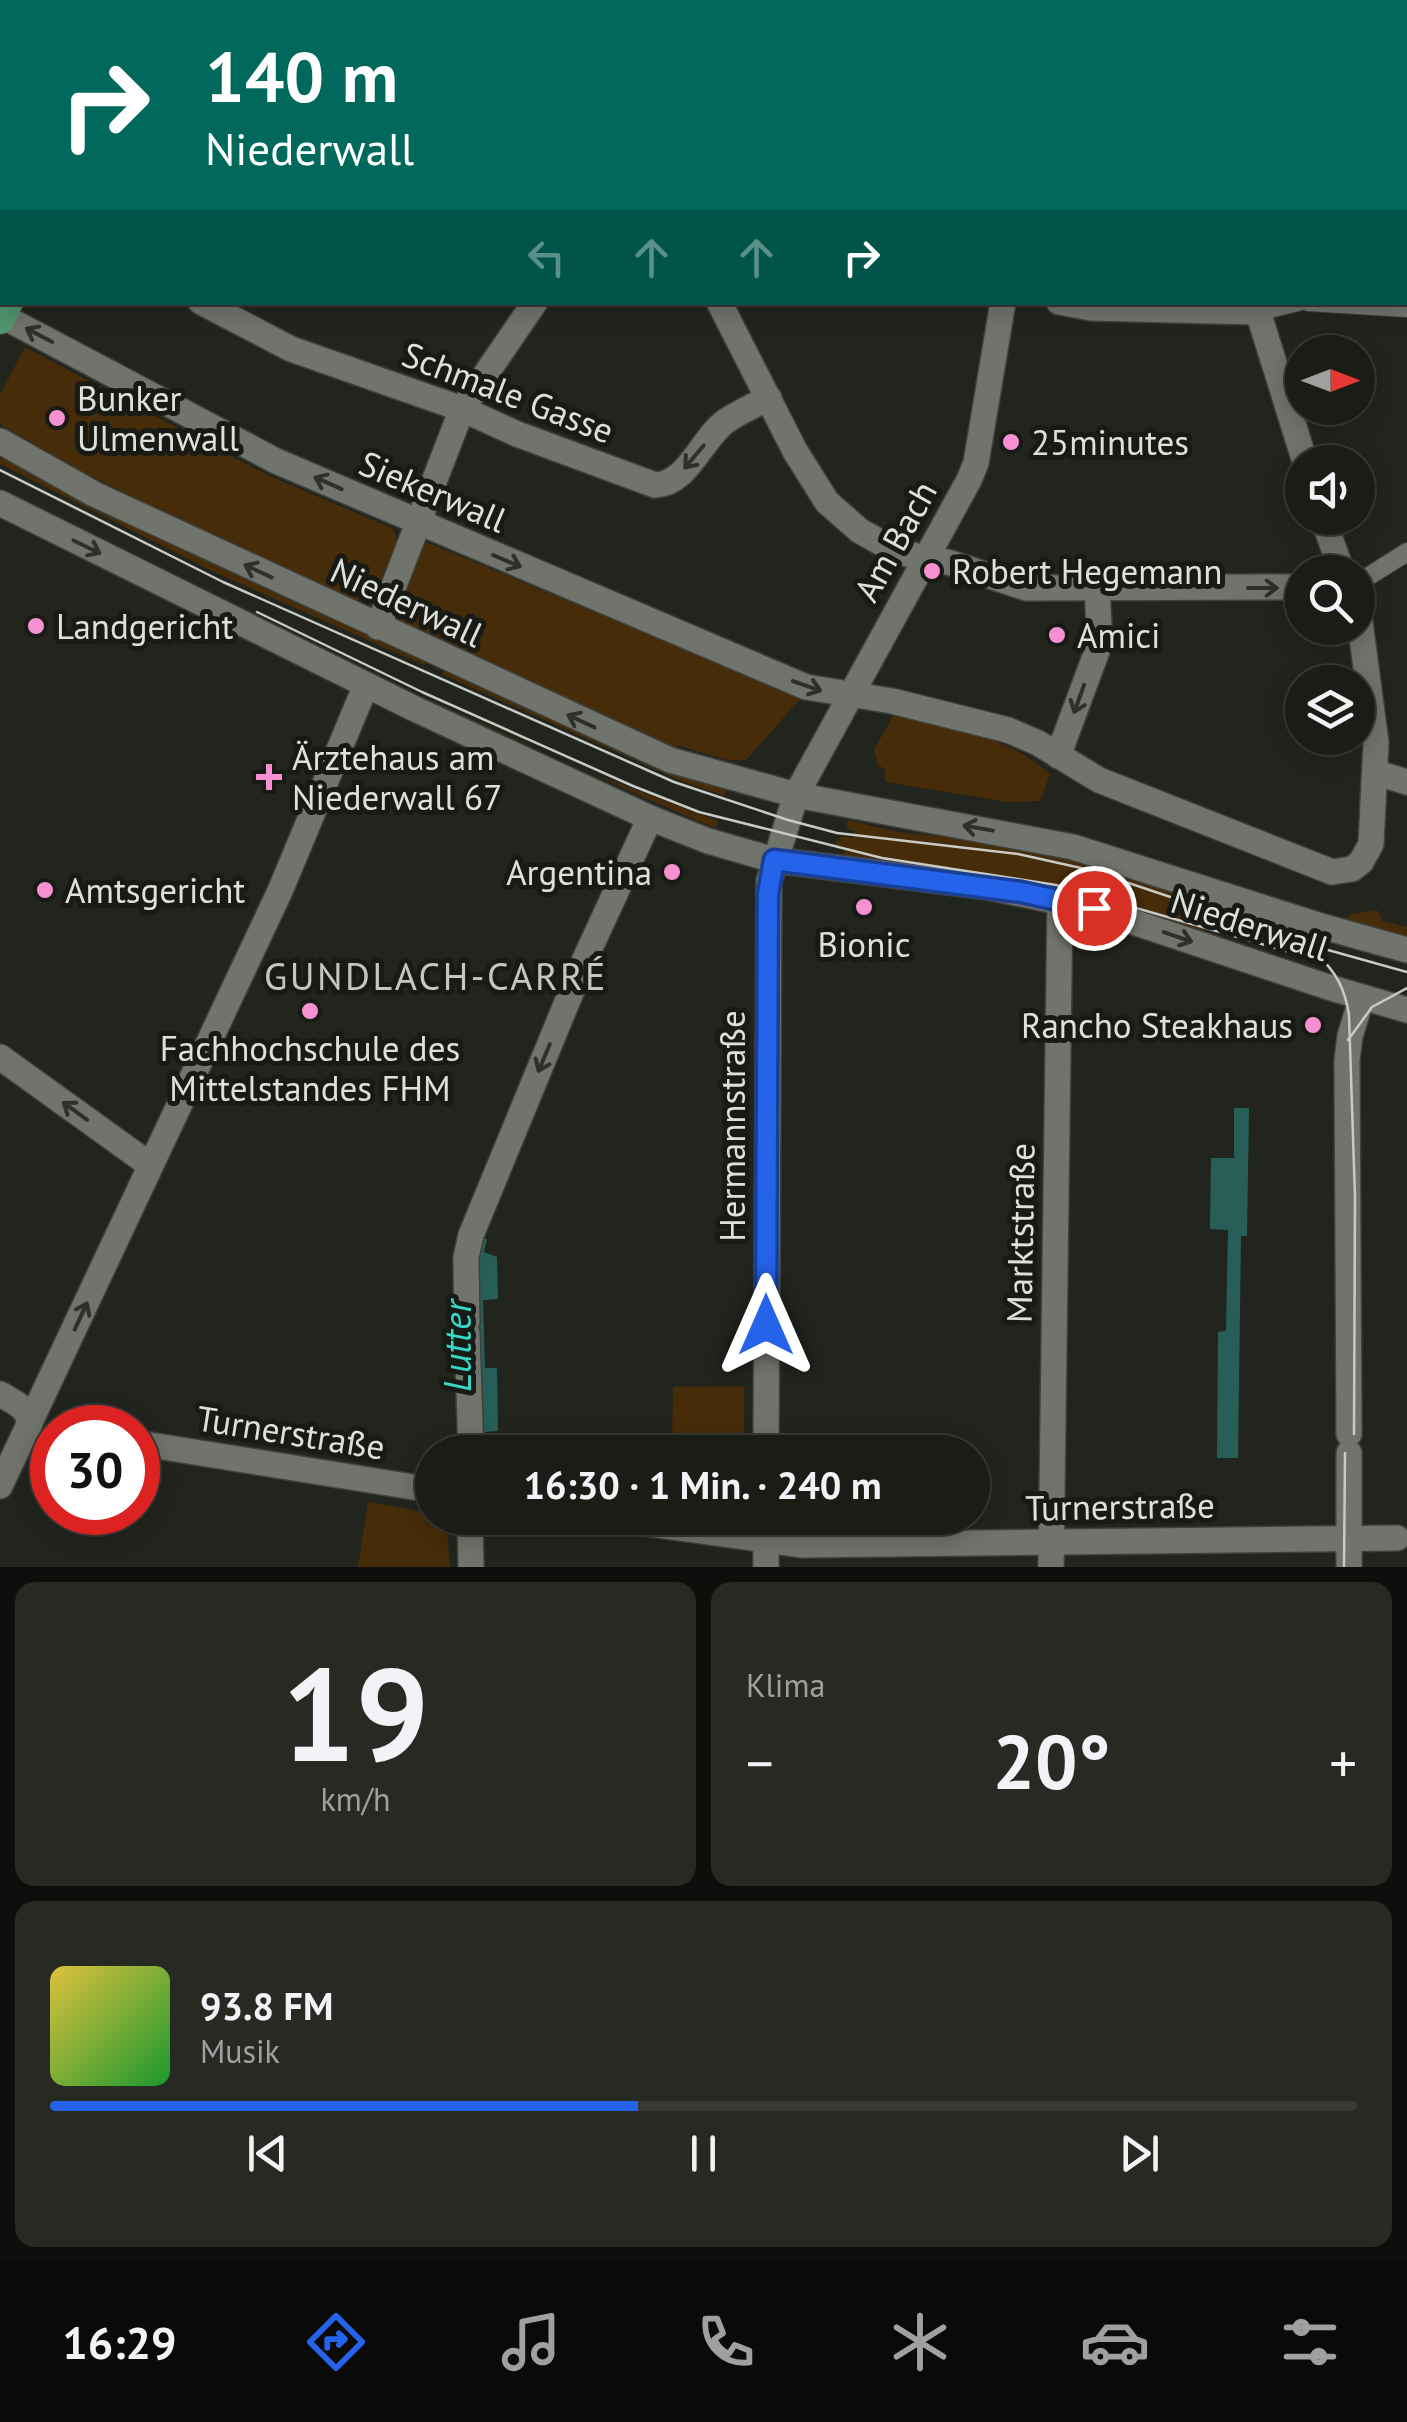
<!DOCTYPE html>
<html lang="de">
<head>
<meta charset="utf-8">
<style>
	:root { --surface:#1a1c16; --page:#272923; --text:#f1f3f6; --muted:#9fa1a1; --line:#383a35; --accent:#2563eb }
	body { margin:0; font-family:"PT Sans",sans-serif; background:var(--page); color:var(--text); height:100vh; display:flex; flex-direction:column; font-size:38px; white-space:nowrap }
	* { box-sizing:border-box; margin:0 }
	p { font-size:32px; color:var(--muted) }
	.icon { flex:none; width:55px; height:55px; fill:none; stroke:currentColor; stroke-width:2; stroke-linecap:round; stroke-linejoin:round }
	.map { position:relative; height:1567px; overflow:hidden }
	.details { display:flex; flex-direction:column; gap:15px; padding:15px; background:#0e0f0c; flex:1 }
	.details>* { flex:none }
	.banner { position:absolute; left:0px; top:0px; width:1408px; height:305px; box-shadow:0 5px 25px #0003,0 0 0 2px var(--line); background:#00695c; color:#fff; overflow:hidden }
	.needle { width:65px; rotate:90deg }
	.tools { position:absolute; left:1285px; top:335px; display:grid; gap:20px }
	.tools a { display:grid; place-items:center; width:90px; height:90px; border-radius:50%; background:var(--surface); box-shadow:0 5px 25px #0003,0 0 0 2px var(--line); font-size:50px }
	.speed { position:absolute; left:30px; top:1405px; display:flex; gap:20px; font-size:50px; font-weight:700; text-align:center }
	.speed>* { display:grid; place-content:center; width:130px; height:130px; border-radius:50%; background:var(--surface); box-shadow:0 5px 25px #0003,0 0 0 2px var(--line); line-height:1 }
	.speed .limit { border:15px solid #d22; background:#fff; color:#111 }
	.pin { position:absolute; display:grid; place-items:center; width:85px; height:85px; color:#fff; margin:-42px; border:5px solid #fff; border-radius:50%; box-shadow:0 2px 10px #0007 }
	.me { position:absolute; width:110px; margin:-55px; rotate:0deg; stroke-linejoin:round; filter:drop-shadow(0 0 8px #0008) }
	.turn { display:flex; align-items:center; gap:35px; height:210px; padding:0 40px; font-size:45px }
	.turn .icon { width:130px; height:130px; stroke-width:2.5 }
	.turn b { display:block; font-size:70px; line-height:85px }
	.lanes { display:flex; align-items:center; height:95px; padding:0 40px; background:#0003; justify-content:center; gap:50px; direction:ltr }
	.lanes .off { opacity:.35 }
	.big { font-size:75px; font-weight:600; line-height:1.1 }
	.details .widget { flex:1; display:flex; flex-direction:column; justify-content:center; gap:15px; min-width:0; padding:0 35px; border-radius:20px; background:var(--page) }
	.details .dial { align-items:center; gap:0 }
	.dial b { font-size:130px; line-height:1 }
	.song { display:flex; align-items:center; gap:30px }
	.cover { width:120px; height:120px; border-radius:15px; background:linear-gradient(135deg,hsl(50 70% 55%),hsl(130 70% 35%)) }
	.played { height:10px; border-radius:5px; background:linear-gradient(90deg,var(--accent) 45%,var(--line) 45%) }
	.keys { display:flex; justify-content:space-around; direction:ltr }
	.heat { display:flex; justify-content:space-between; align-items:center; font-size:55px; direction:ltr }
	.details .tiles { flex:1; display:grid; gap:15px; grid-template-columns:1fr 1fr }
	.widget:last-child { grid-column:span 2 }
	.trip { position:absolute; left:415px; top:1435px; width:575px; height:100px; border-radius:50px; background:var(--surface); box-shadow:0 5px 25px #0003,0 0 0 2px var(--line); font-weight:600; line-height:100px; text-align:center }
	.tabs { display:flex; height:160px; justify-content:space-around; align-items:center; background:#0a0b09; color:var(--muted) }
	.tabs .icon { width:70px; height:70px }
	.tabs .selected { color:var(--accent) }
	.tabs b { font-size:45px; color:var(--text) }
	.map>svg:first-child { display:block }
	.green { fill:#472c09 }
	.water { fill:#275f58 }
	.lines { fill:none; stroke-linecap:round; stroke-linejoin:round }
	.pedestrian-casing { stroke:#3e403b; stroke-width:20 }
	.minor-casing { stroke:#3e403b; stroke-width:28 }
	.primary-casing { stroke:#3e403b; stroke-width:30 }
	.pedestrian { stroke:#70746c; stroke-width:18 }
	.minor { stroke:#70746c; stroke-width:25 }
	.primary { stroke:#51946e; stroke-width:28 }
	.tram { stroke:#c8cac5; stroke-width:2.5 }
	.oneway { stroke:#2e312b }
	.route-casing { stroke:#184099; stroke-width:25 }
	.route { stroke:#2563eb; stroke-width:18 }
	.poi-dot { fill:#f590d1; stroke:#181b15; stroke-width:4 }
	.labels { text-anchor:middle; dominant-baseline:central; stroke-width:10; stroke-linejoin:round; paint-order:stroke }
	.street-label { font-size:35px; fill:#dee0db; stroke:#181b15 }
	.poi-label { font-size:35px; fill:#dee0db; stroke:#181b15; text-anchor:start }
	.neighbourhood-label { font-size:38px; letter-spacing:2.5px; fill:#c3c7bf; stroke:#181b15 }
	.water-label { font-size:38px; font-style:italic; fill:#38d8c9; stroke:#181b15 }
</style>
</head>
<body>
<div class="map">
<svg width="1407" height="1567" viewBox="0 0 1407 1567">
	<rect width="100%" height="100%" fill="#22251e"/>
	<g class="green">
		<path d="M25,347L267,475L392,528L397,541C386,567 378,609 342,600L87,474L4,427L0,424V395Z"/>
		<path d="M0,455L89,505L426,660L424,665L214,572L0,464Z"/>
		<path d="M424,541L801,698L746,760H727L677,745L674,751L402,623L397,609Z"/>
		<path d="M445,669L727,787L724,796L679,780L442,674Z"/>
		<path d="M430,700L588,772L718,821L716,828C619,790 526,738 427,706Z"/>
		<path d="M893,716C949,728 1006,735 1050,774L1040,801L1008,802L885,782V769L878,765L874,750Z"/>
		<path d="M848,820L903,833L1016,843L1407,957V964L1361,952L1212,902L1203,934L1278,956L1306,969L1143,918L838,861L847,847L835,845L841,836L854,838L855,831L846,829Z"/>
		<path d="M1377,910L1383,921L1407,927V940L1342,922L1351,914Z"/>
		<path d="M744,1386V1452H672L673,1387Z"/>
		<path d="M368,1502L432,1513V1518H446L450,1567H358Z"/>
	</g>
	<g class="water">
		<path d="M1234,1108H1249L1247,1236H1241L1238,1458H1217L1218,1332L1226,1331L1228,1230L1210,1229L1211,1158H1234Z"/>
		<path d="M480,1238L487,1239L484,1252L497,1257L498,1299L483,1300L485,1368H497L498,1431L485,1432L486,1452H481L475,1260Z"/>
	</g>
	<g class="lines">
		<g class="pedestrian-casing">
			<g id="pedestrian">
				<path d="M1213,2V0"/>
				<path d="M1405,87H1407"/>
				<path d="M1308,302L1407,308"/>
				<path d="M1257,312L1298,302"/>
				<path d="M1358,583L1407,552"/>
			</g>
		</g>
		<g class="minor-casing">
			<g id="minor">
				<path d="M251,0L255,2"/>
				<path d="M706,0L708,2"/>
				<path d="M452,2L454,0"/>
				<path d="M1039,2L1040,0"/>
				<path d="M0,150L2,151"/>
				<path d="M201,302L291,349L462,409L517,434L655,485C688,484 702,438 726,421C739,412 755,405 769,398"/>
				<path d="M719,302L795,451L827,502L860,531L898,552L951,563L1026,588L1302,587"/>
				<path d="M1059,302L1091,308L1257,312"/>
				<path d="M1255,302L1305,462"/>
				<path d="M2,316L276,461L806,687L892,701L1008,730L1038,743L1099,780L1332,872L1352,869L1361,862L1371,844L1376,743L1358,607"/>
				<path d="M0,441L94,494L670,760L796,795L1073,847L1321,926L1407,950"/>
				<path d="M0,503L415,709L650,818L708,841L774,860L988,887L1094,909L1328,987L1407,1010"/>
				<path d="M1323,518L1342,572"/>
				<path d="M378,627L462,409L535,302"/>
				<path d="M1058,756L1100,643L1097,588"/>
				<path d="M1377,773L1407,782"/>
				<path d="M0,1057L150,1165"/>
				<path d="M467,1321L466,1257L471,1235L584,961L650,818"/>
				<path d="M467,1333L471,1452"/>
				<path d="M0,1394C15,1403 31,1408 29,1427"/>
				<path d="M1349,1434L1347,1060L1350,1036L1362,997"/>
				<path d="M138,1443L432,1490"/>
				<path d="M766,1452L769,881L796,795L969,480L976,463L1003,302"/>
				<path d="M0,1486L280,891L366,685"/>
				<path d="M470,1518L471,1567"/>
				<path d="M607,1518L802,1545L1397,1538"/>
				<path d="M766,1567V1518"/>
				<path d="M1051,1567L1060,900"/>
				<path d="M1349,1567V1453"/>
			</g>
		</g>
		<g class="primary-casing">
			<g id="primary">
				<path d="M109,2L110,0"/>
				<path d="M153,2L155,0"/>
				<path d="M0,226L2,221"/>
				<path d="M0,320L9,302"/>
			</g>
		</g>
		<use href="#pedestrian" class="pedestrian"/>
		<use href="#minor" class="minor"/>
		<use href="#primary" class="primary"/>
		<g class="tram">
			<path d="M136,2L138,0"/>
			<path d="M0,259L2,254"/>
			<path d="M0,279L2,275"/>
			<path d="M0,470L223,582L674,782L788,820L837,833L1018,854L1090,870L1328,950L1407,972"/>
			<path d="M257,612L422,692L633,786L699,812L882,858L1056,885L1324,962"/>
			<path d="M1316,954C1336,971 1345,989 1349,1015L1355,1197L1354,1434"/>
			<path d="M1348,1040L1372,1007L1407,988"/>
			<path d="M1344,1567L1345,1453"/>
		</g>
	</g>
	<defs><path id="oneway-shaft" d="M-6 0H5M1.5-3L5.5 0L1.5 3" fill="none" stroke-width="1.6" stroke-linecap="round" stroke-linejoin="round" transform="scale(2.5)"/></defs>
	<g class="oneway">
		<use href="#oneway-shaft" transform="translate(39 335) rotate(-152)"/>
		<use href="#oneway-shaft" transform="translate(694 457) rotate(130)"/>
		<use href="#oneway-shaft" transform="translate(328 483) rotate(-156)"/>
		<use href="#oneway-shaft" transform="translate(87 547) rotate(26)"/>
		<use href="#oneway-shaft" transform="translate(507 561) rotate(23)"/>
		<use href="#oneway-shaft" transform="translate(258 571) rotate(-155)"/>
		<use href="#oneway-shaft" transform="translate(1263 588)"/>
		<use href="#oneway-shaft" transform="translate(807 686) rotate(19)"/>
		<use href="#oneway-shaft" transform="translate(1079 699) rotate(110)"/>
		<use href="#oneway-shaft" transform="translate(581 721) rotate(-155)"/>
		<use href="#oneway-shaft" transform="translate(978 828) rotate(-170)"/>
		<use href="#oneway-shaft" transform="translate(1178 937) rotate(19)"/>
		<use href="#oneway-shaft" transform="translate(544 1058) rotate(113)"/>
		<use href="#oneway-shaft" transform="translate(75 1111) rotate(-144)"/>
		<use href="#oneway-shaft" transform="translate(81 1316) rotate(-65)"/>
	</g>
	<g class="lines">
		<g class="route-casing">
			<path id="route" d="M766,1325L768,894L774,860L1021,892L1094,908"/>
		</g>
		<use href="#route" class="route"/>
	</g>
	<g class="poi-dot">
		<circle cx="57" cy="418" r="10"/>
		<circle cx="1011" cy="442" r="10"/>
		<circle cx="932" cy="571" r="10"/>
		<circle cx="36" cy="626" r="10"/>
		<circle cx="1057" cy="635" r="10"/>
		<path d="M264 762h10v10h10v10h-10v10h-10v-10h-10v-10h10z"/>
		<circle cx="672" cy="872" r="10"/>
		<circle cx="45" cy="890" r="10"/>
		<circle cx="864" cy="907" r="10"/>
		<circle cx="310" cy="1011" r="10"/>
		<circle cx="1313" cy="1025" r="10"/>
	</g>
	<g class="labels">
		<g class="street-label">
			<text transform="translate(508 392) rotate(21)">Schmale Gasse</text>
			<text transform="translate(433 491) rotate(23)">Siekerwall</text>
			<text transform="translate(895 541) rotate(-61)">Am Bach</text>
			<text transform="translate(407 602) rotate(25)">Niederwall</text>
			<text transform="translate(1250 924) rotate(18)">Niederwall</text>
			<text transform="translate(732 1126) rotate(-90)">Hermannstraße</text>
			<text transform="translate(1020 1233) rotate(-89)">Marktstraße</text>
			<text transform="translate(291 1432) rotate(9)">Turnerstraße</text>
			<text transform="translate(1120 1506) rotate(-1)">Turnerstraße</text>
		</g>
		<g class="poi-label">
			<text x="77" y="398">Bunker<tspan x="77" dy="40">Ulmenwall</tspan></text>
			<text x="1031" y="442">25minutes</text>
			<text x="952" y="571">Robert Hegemann</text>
			<text x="56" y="626">Landgericht</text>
			<text x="1077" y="635">Amici</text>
			<text x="292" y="757">Ärztehaus am<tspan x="292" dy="40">Niederwall 67</tspan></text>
			<text x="652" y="872" text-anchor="end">Argentina</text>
			<text x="65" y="890">Amtsgericht</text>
			<text x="864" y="944" text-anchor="middle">Bionic</text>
			<text x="1293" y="1025" text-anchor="end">Rancho Steakhaus</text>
			<text x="310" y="1048" text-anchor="middle">Fachhochschule des<tspan x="310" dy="40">Mittelstandes FHM</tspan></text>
		</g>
		<g class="neighbourhood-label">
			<text x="436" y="975">GUNDLACH-CARRÉ</text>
		</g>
		<g class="water-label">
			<text transform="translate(456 1346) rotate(-90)">Lutter</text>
		</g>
	</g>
</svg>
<div class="tools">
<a><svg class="needle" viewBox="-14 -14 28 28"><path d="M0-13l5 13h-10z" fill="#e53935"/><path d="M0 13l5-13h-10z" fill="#9fa1a1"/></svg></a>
<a><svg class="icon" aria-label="sound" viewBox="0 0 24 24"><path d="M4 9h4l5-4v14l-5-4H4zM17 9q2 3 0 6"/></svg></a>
<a><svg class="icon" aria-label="search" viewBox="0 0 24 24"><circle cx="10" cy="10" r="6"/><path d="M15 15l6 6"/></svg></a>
<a><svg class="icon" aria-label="layers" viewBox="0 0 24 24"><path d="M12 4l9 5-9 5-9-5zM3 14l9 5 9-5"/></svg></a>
</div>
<div class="speed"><div class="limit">30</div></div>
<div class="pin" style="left:1094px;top:908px;background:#d93025"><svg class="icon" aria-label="arrive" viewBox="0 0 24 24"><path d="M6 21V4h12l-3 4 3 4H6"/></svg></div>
<svg class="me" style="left:766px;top:1325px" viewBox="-20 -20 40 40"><path d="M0-17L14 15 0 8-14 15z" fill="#2563eb" stroke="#fff" stroke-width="4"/></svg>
<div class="trip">16:30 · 1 Min. · 240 m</div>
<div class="banner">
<div class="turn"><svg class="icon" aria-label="right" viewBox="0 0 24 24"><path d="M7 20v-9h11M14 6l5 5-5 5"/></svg><div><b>140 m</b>Niederwall</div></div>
<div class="lanes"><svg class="icon off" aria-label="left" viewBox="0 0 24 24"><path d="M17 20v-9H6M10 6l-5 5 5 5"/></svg><svg class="icon off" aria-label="ahead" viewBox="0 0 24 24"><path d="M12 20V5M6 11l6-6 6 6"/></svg><svg class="icon off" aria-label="ahead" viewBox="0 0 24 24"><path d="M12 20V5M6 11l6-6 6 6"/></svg><svg class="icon" aria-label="right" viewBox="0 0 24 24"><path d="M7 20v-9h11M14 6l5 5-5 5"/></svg></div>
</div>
</div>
<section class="details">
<div class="tiles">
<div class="widget dial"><b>19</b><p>km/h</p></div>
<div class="widget"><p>Klima</p>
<div class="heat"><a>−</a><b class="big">20°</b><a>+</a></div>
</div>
<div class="widget">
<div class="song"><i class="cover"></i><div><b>93.8 FM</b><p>Musik</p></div></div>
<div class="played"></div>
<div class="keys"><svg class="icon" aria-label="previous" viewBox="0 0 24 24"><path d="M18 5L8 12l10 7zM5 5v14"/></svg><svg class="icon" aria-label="pause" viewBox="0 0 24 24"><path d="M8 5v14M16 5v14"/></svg><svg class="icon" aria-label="next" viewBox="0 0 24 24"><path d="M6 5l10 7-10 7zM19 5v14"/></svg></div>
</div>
</div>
</section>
<nav class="tabs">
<b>16:29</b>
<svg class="icon selected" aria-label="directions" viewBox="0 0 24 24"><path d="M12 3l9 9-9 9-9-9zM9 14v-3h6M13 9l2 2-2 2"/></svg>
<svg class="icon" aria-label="music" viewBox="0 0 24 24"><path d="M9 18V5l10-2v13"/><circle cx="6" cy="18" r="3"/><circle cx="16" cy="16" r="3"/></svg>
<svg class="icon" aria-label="phone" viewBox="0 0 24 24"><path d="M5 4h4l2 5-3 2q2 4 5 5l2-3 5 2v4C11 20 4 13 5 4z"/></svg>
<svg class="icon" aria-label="climate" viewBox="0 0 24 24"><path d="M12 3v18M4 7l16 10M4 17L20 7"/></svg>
<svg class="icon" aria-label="car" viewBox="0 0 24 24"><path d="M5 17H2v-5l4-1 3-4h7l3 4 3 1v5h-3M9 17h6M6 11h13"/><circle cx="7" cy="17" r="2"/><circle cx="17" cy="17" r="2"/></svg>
<svg class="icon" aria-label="filters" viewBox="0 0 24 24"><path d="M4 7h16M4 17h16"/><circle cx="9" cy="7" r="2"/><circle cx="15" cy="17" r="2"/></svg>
</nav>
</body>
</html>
